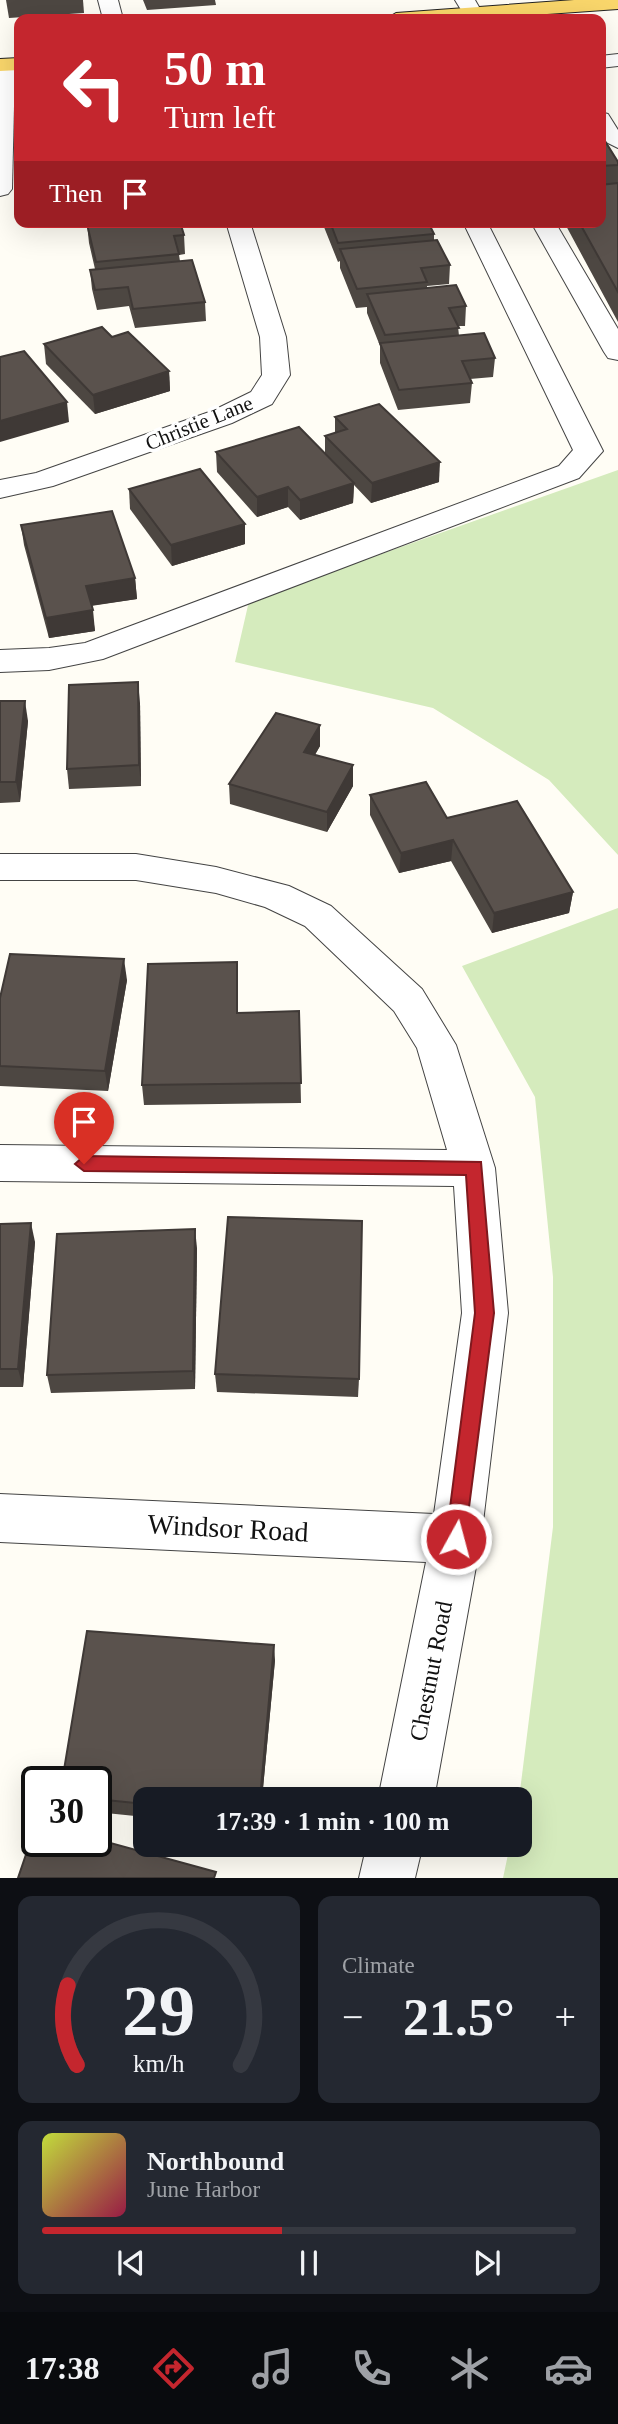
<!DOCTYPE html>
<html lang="en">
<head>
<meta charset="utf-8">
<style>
	:root { --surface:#171b24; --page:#242831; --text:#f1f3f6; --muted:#9ea1a6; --line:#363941; --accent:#c4262e }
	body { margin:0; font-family:Georgia,serif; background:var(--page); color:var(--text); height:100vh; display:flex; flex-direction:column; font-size:26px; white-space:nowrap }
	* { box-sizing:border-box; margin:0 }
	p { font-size:23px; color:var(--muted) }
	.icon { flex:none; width:38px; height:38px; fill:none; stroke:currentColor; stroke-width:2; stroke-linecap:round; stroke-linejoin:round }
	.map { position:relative; height:1878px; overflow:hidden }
	.sheet { display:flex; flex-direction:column; gap:18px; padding:18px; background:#0d0f14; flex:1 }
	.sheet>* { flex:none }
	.top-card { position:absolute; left:14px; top:14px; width:592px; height:214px; border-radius:14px; box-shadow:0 7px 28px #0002; background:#c4262e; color:#fff; overflow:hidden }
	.speed { position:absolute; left:21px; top:1766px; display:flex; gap:14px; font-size:35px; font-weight:700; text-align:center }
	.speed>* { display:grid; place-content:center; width:91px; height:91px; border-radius:50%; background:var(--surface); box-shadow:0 7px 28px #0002; line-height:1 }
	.speed .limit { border:4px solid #111; border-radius:10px; background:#fff; color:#111 }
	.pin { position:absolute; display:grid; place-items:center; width:60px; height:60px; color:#fff; margin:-72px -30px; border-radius:50% 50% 50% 0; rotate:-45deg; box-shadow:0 0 7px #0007 }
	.pin .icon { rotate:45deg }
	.me { position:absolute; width:77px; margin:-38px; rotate:7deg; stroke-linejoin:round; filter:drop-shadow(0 0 5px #0008) }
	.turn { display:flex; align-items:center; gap:24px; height:147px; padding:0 35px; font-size:32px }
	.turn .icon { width:91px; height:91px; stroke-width:2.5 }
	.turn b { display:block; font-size:49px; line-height:60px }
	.then { display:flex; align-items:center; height:66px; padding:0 35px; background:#0003; gap:14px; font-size:26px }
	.big { font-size:52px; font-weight:800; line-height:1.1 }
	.sheet .tile { flex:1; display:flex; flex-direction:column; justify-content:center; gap:10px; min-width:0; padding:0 24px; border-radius:14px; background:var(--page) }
	.sheet .dial { align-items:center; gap:0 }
	.dial svg { height:182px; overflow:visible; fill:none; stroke:var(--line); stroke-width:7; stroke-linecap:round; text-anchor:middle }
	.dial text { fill:var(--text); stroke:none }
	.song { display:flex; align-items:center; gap:21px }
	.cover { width:84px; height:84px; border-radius:10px; background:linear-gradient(135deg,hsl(70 70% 55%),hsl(340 70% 35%)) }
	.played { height:7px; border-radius:4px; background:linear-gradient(90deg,var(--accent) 45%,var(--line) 45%) }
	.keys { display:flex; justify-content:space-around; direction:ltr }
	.heat { display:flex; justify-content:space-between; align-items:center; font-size:38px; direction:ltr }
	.sheet .tiles { flex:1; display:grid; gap:18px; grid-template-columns:1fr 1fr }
	.tile:last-child { grid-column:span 2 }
	.trip { position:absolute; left:133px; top:1787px; width:399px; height:70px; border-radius:14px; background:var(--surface); box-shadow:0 7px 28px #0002; font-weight:800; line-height:70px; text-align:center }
	.tabs { display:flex; height:112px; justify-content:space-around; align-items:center; background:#090b0e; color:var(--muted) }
	.tabs .icon { width:49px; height:49px }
	.tabs .on { color:var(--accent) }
	.tabs b { font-size:32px; color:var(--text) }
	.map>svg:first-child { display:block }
	.green { fill:#d5ebbd }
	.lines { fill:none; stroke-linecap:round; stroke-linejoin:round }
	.minor-casing { stroke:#444; stroke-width:2 }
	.major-casing { stroke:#222; stroke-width:2 }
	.minor { fill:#fff; fill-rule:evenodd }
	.major { fill:#f9d66b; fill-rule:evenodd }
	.wall { fill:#4d4742 }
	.shaded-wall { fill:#3f3936 }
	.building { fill:#5a524d; stroke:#3f3936; stroke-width:2 }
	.route { fill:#c4262e; stroke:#7f191e; stroke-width:2 }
	.labels { text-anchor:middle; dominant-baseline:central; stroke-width:7; stroke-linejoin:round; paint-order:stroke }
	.far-street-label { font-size:21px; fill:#111; stroke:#fff }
	.street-label { font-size:24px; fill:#111; stroke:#fff }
	.near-street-label { font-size:28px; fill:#111; stroke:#fff }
</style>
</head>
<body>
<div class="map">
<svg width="618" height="1878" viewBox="0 0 618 1878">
	<rect width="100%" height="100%" fill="#fffdf5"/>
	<g class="green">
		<path d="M618,470V855L549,780L433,708L235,662L249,601Z"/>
		<path d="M618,908V1878H503L510,1845L520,1844L519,1799L553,1527V1277L535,1097L462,966Z"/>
	</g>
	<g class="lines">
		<g class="minor-casing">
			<g id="minor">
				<path d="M98,0H118L123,19H103Z"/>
				<path d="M455,0H475L483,14L477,19L466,18Z"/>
				<path d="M618,54V66L600,68V56Z"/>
				<path d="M4,59L15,65L12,189L8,194L0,196V60Z"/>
				<path d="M600,112L608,114L618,130V148L600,139Z"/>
				<path d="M226,222H250L286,337L290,375L272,404L232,423L53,486L0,498V480L36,473L212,411L251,392L262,375L260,337Z"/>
				<path d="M463,222H487L603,451L579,478L103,659L49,670L0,672V650L49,648L85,643L559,466L573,450Z"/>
				<path d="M531,222H555L618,329V360L608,358L604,352Z"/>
				<path d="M0,854H136L216,867L289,886L331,906L422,989L456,1045L495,1168L508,1313L481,1539L434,1799H378L426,1562L0,1542V1494L434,1514L462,1313L454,1186L0,1181V1145L447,1150L417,1048L394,1011L305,926L265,907L216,893L136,880H0Z"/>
				<path d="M367,1844H423L415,1878H359Z"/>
			</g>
		</g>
		<g class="major-casing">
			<g id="major">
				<path d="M574,0H618V9L478,19H386L396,13Z"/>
				<path d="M19,58V70L0,71V59Z"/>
			</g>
		</g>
		<use href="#minor" class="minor"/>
		<use href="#major" class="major"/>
	</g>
	<g class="wall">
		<path d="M6,0H83L84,13L9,18Z"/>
		<path d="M143,0H215L216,5L147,10Z"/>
		<path d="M600,133L618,162V322L564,222H600Z"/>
		<path d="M79,222H180L184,235L185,254L179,255L180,261L205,302L206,321L135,328L129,306L97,310L92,289L90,270L95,269L89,243L87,224L80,225Z"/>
		<path d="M322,222H428L434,234V240L450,265L449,284L427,286V288L466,306L465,326H458L459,336L495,358L493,377L470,379L472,383L470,403L398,410L380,363V346L367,313V307L356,308L340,268V261L338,262Z"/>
		<path d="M112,337L169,371L170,391L95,414L46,364L44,344Z"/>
		<path d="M335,417L439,482L371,503L354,485L353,503L300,520L288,507L257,517L217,472L216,452L325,454V436L335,433Z"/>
		<path d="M129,489L245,524V544L172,566L130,509Z"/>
		<path d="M21,525L135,578L137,599L91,606L95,631L49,638L24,545Z"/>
		<path d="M0,701L28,721L20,802L0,803Z"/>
		<path d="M140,703L141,786L69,789L67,769Z"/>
		<path d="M320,725V746L315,755L353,765V786L327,832L230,804L229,784Z"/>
		<path d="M370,795L447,818L573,892L569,913L492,933L451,861L399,873L370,815Z"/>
		<path d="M237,962L238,1013L299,1011L301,1103L144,1105L142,1085Z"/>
		<path d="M127,980L108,1091L0,1086V998Z"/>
		<path d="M0,1224L35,1242L23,1387H0Z"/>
		<path d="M197,1248L195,1389L51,1393L47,1375Z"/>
		<path d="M215,1374L359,1379L358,1397L217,1392Z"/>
		<path d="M275,1660L262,1799H145V1817L96,1812V1782Z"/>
	</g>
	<g class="shaded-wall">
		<path d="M169,371L170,391L95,414L93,395Z"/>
		<path d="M67,402L69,422L0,442V421Z"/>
		<path d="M440,462L439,482L371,503L372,483Z"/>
		<path d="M354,483L353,503L300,520V500Z"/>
		<path d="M288,487V507L257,517V497Z"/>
		<path d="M245,524V544L172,566L171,545Z"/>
		<path d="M135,578L137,599L88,606L86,586Z"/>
		<path d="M93,610L95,631L49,638L46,618Z"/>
		<path d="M138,682L140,703L141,786L139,765Z"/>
		<path d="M25,701L28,721L20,802L16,782Z"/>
		<path d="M320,725V746L304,772V752Z"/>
		<path d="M353,765V786L327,832V812Z"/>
		<path d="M453,840L451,861L399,873L401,853Z"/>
		<path d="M573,892L569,913L492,933L494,913Z"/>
		<path d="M124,959L127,980L108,1091L105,1071Z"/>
		<path d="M237,962L238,982V1033L237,1013Z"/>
		<path d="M31,1223L35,1242L23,1387L18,1369Z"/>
		<path d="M195,1229L197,1248L195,1389L193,1371Z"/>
		<path d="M274,1645L275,1660L262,1799H260Z"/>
	</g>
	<g class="building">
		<path d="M600,133L618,162V165L600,166Z"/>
		<path d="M618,183V292L579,222H600V185Z"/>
		<path d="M108,222H180L184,235L174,236L179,254L96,262L87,224Z"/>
		<path d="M330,222H428L434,234L338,243Z"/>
		<path d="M437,240L450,265L421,268L427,282L357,289L340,249Z"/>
		<path d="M192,260L205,302L133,309L128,287L95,290L90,270Z"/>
		<path d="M456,285L466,306L449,308L459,328L385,335L367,294Z"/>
		<path d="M102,327L112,337L128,332L169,371L93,395L44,344Z"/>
		<path d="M484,333L495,358L462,361L472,383L399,390L380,343Z"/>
		<path d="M24,351L67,402L0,421V357Z"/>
		<path d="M379,404L440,462L372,483L325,436L347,429L335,417Z"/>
		<path d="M299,427L354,483L300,500L288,487L257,497L216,452Z"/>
		<path d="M200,469L245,524L171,545L129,489Z"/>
		<path d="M112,511L135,578L86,586L93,610L46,618L21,525Z"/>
		<path d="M138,682L139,765L67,769L69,685Z"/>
		<path d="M0,701H25L16,782H0Z"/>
		<path d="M276,713L320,725L304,752L353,765L327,812L229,784Z"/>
		<path d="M426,782L447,818L517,801L573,892L494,913L453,840L401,853L370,795Z"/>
		<path d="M10,954L124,959L105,1071L0,1066V998Z"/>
		<path d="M237,962V1013L299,1011L301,1083L142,1085L148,964Z"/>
		<path d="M228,1217L362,1221L359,1379L215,1374Z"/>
		<path d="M31,1223L18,1369H0V1224Z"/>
		<path d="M195,1229L193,1371L47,1375L57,1234Z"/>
		<path d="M87,1631L274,1645L260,1799H145V1804L96,1799V1782H62Z"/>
		<path d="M37,1822V1841H96V1839L216,1872L214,1878H18Z"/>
	</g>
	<path class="route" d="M84,1156L481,1162L494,1313L464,1546L456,1549L449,1546L446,1539L475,1313L466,1175L84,1171L75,1164Z"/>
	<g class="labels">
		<g class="far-street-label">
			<text transform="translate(199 423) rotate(-22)">Christie Lane</text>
		</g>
		<g class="street-label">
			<text transform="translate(431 1671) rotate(-79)">Chestnut Road</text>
		</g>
		<g class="near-street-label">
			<text transform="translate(228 1528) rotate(3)">Windsor Road</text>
		</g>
	</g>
</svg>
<div class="speed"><div class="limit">30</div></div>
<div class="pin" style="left:84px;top:1164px;background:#d93025"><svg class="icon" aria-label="arrive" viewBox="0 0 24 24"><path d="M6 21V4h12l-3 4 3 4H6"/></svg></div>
<svg class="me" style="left:456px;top:1539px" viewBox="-20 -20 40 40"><circle r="17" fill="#c4262e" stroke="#fff" stroke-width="3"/><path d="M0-11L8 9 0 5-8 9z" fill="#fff"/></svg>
<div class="trip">17:39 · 1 min · 100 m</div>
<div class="top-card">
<div class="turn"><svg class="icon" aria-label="left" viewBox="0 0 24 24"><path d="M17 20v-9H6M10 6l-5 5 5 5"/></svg><div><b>50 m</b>Turn left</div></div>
<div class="then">Then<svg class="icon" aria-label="arrive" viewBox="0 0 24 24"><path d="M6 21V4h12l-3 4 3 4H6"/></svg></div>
</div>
</div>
<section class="sheet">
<div class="tiles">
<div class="tile dial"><svg viewBox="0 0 100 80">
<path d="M14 69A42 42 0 1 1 86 69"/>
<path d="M14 69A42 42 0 0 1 10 34" stroke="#c4262e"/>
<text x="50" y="56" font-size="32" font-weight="700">29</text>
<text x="50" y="72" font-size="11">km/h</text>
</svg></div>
<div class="tile"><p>Climate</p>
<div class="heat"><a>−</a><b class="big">21.5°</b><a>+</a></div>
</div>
<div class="tile">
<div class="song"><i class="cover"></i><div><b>Northbound</b><p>June Harbor</p></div></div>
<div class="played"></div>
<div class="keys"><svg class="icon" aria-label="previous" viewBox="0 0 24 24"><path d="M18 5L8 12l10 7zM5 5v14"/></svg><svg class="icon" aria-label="pause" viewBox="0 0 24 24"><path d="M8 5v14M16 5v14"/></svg><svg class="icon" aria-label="next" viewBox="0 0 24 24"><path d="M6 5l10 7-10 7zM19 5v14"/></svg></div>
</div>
</div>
</section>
<nav class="tabs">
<b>17:38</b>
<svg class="icon on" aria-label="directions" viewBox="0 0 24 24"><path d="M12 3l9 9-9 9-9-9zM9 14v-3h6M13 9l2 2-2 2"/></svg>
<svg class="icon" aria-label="music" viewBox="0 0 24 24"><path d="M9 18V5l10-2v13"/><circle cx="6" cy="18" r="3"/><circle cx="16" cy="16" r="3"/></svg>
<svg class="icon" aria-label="phone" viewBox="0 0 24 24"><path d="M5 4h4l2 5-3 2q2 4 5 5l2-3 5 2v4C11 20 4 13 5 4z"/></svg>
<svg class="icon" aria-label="climate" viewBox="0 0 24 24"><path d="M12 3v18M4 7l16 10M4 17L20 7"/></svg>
<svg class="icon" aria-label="car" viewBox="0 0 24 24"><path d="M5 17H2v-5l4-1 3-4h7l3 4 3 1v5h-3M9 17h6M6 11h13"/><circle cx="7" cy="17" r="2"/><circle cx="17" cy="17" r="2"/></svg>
</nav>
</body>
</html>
